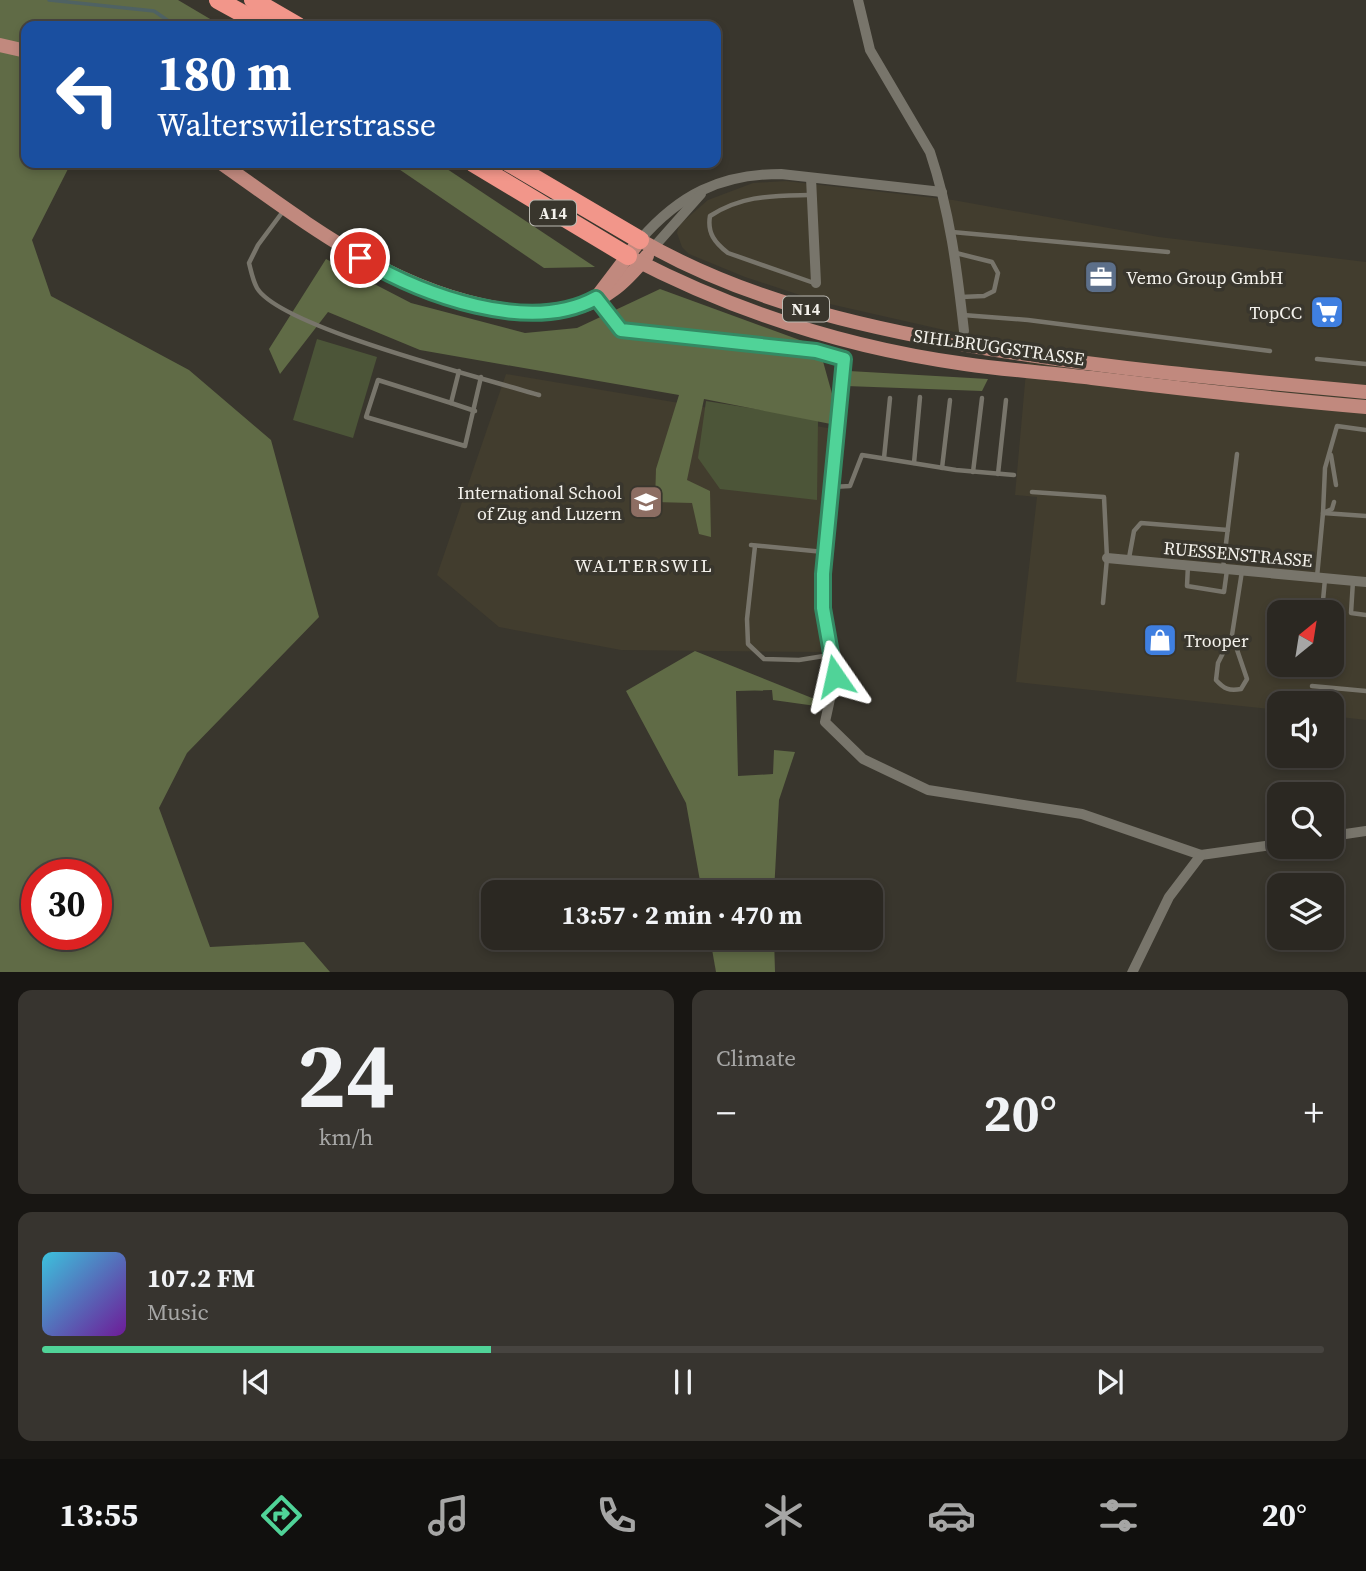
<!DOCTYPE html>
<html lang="en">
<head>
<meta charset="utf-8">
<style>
	:root { --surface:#2b2822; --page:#37342f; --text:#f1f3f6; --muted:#a6a6a5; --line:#474440; --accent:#50d398 }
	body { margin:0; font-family:"Source Serif 4",serif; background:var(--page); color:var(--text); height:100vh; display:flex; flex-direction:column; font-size:26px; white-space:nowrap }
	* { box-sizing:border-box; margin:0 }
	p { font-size:23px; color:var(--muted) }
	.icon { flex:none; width:38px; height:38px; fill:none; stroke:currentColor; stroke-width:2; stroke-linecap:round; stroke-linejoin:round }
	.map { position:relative; height:972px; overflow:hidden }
	.side { display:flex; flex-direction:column; gap:18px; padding:18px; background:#181613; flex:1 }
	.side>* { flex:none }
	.guide { position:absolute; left:21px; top:21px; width:700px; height:147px; border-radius:14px; box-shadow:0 4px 10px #0003,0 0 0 2px var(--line); background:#1a4fa0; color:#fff; overflow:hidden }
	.needle { width:46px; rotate:30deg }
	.fabs { position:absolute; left:1267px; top:600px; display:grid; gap:14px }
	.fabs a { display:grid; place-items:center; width:77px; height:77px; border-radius:14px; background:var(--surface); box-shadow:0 4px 10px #0003,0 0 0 2px var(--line); font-size:35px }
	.speed { position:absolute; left:21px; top:859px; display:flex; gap:14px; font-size:35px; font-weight:700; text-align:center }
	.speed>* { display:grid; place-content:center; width:91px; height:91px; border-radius:50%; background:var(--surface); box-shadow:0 4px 10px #0003,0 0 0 2px var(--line); line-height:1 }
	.speed .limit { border:10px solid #d22; background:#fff; color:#111 }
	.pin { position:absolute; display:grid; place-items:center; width:60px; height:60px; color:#fff; margin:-30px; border:4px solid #fff; border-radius:50%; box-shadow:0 2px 7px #0007 }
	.me { position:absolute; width:77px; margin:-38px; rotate:349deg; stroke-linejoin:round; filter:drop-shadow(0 0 5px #0008) }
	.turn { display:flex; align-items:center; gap:24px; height:147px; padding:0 21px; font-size:32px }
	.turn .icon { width:91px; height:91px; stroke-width:2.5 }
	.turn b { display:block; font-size:49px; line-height:60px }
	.big { font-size:52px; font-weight:700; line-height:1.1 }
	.side .widget { flex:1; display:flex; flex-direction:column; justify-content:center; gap:10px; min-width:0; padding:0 24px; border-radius:14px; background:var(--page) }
	.side .dial { align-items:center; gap:0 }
	.dial b { font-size:91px; line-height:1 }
	.song { display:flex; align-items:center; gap:21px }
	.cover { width:84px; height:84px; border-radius:10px; background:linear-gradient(135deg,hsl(190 70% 55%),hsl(280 70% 35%)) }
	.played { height:7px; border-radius:4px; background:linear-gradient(90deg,var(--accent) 35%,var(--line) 35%) }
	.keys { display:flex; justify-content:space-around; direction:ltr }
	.heat { display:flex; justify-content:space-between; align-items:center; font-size:38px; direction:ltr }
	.side .tiles { flex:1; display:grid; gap:18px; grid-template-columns:1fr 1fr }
	.widget:last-child { grid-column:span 2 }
	.trip { position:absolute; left:481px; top:880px; width:402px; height:70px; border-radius:14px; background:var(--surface); box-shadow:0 4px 10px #0003,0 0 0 2px var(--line); font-weight:700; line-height:70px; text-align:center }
	.tabs { display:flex; height:112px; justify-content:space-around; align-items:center; background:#11100e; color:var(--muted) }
	.tabs .icon { width:49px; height:49px }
	.tabs .current { color:var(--accent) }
	.tabs b { font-size:32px; color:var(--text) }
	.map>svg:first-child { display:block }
	.built { fill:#423d2e; fill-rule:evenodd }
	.green { fill:#4c5538 }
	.forest { fill:#606b46; fill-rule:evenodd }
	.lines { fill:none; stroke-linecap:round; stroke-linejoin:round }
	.stream { stroke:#4f6263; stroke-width:3.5 }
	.lane { stroke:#78756b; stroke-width:4.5 }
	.street { stroke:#78756b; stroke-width:10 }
	.primary { stroke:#c1897e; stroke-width:14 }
	.highway { stroke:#f2968a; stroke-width:18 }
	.route-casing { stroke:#348963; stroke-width:18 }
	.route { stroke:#50d398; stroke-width:12 }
	.labels { text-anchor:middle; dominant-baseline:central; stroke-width:7; stroke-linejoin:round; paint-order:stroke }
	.shield { fill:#39362d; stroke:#bcbab3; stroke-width:2 }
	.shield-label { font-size:16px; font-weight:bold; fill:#f4f2ec }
	.poi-label { font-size:18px; fill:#f4f2ec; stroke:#39362d; text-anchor:start }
	.street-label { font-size:18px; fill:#f4f2ec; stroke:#39362d }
	.neighbourhood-label { font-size:19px; letter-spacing:2px; fill:#f4f2ec; stroke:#39362d }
</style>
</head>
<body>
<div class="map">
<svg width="1366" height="973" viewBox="0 0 1366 973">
	<rect width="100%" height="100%" fill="#39362d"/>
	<g class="built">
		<path d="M786,181L953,200L1159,237L1366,262V720L1332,716V704H1279V710L1016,682L1037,497L1015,495L1028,349L821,302L745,277L689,254L682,247L677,233L679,225L708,200L753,183ZM1279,612H1332V665H1279Z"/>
		<path d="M506,374L834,429L825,652L621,650L499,627L437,575Z"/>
	</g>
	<g class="green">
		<path d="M317,339L377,357L353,438L293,420Z"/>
		<path d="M706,401L818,419L817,500L720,489L698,458Z"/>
	</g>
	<g class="forest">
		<path d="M0,0H178L222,26H26V163H71L32,240L51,296L189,370L271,440L319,617L187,753L159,808L210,947L304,942L330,972L0,973ZM37,875H96V934H37Z"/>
		<path d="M390,163H438L595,267L544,268Z"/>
		<path d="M326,259L411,303L525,333L577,328L660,289L819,347L841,426L704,399L687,480L710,491L711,537L699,534L692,503L655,502L656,469L679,395L420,350L328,312L280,374L269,349Z"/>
		<path d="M849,371L988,379L982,391L846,386Z"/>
		<path d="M695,651L817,700L816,706L773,700L772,690L736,691L738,776L773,774L774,750L795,752L779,800L774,892H702L686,803L626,691Z"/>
		<path d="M710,938H774L775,972H716Z"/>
	</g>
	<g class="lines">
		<path class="stream" d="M49,0L154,11L176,26"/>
		<g class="lane">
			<path d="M809,195C772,196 742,195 710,216C707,233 715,243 728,253L814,283"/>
			<path d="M284,210L258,245L249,263C251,271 253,281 257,288C281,328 487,379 539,395"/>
			<path d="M952,232L1168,252"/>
			<path d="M956,253L992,262L998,273L994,291L984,296L961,297"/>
			<path d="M963,315L1028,320L1270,351"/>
			<path d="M1317,359L1366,364"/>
			<path d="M459,371L451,403L378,380L366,417L465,446L481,377"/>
			<path d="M451,403L475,411"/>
			<path d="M1331,455L1336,485"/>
			<path d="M884,458L890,398"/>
			<path d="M914,463L920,397"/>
			<path d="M942,468L950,400"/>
			<path d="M973,472L982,398"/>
			<path d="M998,474L1006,400"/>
			<path d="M832,487L850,486L862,455L956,470L1014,475"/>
			<path d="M1032,492L1104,497L1107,558L1103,603"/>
			<path d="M1334,502L1332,509L1323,513L1325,468L1337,426L1366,430"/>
			<path d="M751,545L824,552"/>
			<path d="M755,546L747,619L748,644L764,659L799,660L830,655"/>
			<path d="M1129,558L1134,531L1141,523L1228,530"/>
			<path d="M1188,565L1187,586L1224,592L1227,570"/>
			<path d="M1223,568L1237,454"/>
			<path d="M1317,577L1323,513L1366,516"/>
			<path d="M1353,581L1351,613L1366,615"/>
			<path d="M1322,611L1325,579"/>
			<path d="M1232,635L1247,679L1241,689C1229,691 1224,689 1216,680L1218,663L1232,635L1242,571"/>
			<path d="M1312,686L1366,691"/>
		</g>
		<g class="street">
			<path d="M858,0L870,50L930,152C950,212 957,269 964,331"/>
			<path d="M811,178L816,283"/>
			<path d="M640,240C679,195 720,174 781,174L942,192"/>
			<path d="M653,248L701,194"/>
			<path d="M596,298L621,329L816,351L844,359L823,574V608L835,676L825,722L863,759L928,790L1082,814L1201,855L1279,844"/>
			<path d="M1107,558L1366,582"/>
			<path d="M1332,836L1366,831"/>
			<path d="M1132,973L1169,897L1201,855"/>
		</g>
		<g class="primary">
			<path d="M0,45L26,51"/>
			<path d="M221,163C309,225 392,291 501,309C540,315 580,315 613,290C626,281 637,268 647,256"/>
			<path d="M628,256C733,311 848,348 965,364C1007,370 1050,373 1092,378C1183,389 1274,399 1366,407"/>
			<path d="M596,298L640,240C742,299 857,326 972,346C1102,368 1234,380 1366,392"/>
		</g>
		<g class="highway">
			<path d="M218,0L265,26"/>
			<path d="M253,0L298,26"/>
			<path d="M473,163L628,256"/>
			<path d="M509,163L640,240"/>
		</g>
	</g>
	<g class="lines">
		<g class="route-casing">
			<path id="route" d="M360,258C422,295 529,335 596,298L621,330L816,351L844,359L823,574V608L835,676"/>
		</g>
		<use href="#route" class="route"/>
	</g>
	<defs>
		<g id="office-square" transform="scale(1.75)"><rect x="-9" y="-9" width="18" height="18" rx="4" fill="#5c6f8a" stroke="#39362d"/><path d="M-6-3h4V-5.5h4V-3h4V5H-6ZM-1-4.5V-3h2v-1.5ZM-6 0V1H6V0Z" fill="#fff"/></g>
		<g id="supermarket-square" transform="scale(1.75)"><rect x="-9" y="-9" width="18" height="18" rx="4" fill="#3f7fe0" stroke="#39362d"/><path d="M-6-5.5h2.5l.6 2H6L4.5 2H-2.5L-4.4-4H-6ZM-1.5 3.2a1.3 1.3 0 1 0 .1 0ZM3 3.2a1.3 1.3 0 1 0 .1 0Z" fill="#fff"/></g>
		<g id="school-square" transform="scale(1.75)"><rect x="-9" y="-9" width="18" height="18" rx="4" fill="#8d6e63" stroke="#39362d"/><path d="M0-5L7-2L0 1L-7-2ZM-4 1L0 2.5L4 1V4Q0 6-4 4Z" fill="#fff"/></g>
		<g id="shop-square" transform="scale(1.75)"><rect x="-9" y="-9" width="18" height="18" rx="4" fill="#3f7fe0" stroke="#39362d"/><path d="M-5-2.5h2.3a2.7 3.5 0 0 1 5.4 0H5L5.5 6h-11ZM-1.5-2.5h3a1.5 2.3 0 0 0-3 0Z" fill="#fff"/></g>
	</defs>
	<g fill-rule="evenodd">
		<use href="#office-square" x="1101" y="277"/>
		<use href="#supermarket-square" x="1327" y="312"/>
		<use href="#school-square" x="646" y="502"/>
		<use href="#shop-square" x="1160" y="640"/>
	</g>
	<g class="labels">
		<g class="shield">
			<rect x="530" y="200.5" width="46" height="25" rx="5"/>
			<rect x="783" y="296.5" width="46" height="25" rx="5"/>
		</g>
		<g class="shield-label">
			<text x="553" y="213">A14</text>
			<text x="806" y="309">N14</text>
		</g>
		<g class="poi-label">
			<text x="1126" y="277">Vemo Group GmbH</text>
			<text x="1302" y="312" text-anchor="end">TopCC</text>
			<text x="622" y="492" text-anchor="end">International School<tspan x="622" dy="21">of Zug and Luzern</tspan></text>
			<text x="1184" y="640">Trooper</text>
		</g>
		<g class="street-label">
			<text transform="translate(999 347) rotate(8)">SIHLBRUGGSTRASSE</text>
			<text transform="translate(1238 554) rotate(5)">RUESSENSTRASSE</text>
		</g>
		<g class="neighbourhood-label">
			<text x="644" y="565">WALTERSWIL</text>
		</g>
	</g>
</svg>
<div class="fabs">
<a><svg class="needle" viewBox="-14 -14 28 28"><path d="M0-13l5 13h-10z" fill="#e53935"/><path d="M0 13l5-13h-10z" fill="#a6a6a5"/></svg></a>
<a><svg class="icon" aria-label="sound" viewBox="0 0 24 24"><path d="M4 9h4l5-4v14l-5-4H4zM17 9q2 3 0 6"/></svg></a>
<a><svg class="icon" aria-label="search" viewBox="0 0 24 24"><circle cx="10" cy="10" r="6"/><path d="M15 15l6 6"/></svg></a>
<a><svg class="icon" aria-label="layers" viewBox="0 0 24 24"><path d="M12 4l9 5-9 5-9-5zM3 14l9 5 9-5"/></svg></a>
</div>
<div class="speed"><div class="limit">30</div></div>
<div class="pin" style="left:360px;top:258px;background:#d93025"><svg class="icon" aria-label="arrive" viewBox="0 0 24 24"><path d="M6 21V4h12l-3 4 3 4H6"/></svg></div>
<svg class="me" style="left:835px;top:676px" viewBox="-20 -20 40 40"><path d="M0-17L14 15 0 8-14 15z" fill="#50d398" stroke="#fff" stroke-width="4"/></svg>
<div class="trip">13:57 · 2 min · 470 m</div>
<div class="guide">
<div class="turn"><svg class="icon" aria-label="left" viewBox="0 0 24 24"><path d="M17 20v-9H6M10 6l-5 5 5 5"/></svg><div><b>180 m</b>Walterswilerstrasse</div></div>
</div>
</div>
<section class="side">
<div class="tiles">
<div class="widget dial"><b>24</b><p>km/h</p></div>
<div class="widget"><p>Climate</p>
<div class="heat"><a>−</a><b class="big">20°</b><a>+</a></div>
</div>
<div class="widget">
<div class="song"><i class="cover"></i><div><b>107.2 FM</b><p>Music</p></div></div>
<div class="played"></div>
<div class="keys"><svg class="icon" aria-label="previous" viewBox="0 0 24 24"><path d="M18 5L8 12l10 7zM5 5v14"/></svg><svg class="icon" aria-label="pause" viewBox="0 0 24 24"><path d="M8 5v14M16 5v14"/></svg><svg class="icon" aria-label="next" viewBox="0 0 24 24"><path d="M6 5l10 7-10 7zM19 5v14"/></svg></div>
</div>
</div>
</section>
<nav class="tabs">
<b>13:55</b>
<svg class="icon current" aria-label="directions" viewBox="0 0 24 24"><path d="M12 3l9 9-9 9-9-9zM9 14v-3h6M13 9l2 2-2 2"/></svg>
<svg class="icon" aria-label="music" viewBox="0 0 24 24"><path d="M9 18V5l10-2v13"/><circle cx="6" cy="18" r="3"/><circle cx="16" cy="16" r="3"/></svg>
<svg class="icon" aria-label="phone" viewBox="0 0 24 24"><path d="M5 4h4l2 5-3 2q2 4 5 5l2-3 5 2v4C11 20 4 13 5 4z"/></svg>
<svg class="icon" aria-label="climate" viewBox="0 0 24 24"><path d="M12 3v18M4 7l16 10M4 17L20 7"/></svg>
<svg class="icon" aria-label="car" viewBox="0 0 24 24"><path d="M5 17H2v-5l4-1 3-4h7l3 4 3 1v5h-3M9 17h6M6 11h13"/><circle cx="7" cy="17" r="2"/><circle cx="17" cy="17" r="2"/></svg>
<svg class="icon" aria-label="filters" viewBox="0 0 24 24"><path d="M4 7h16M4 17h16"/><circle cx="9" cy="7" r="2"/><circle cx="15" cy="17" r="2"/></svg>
<b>20°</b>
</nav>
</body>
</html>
